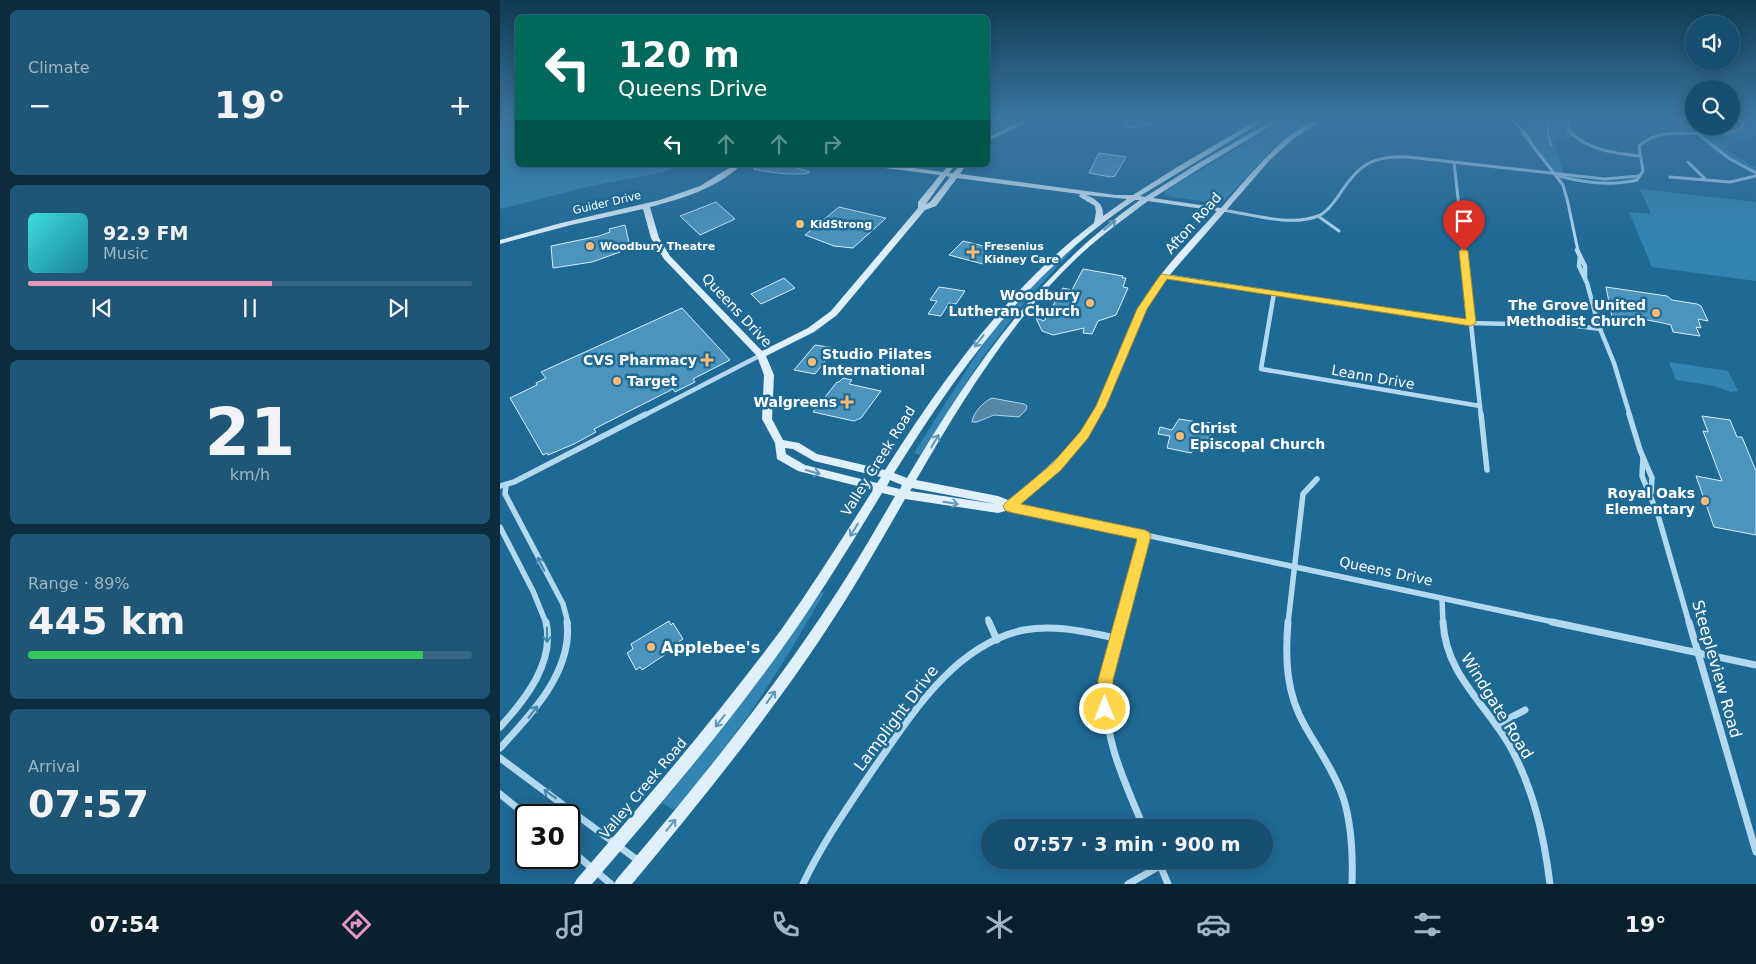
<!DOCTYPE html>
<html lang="en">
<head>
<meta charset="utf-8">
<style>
	:root { --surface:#174f70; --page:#205675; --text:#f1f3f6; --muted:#9eb5c3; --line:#366683; --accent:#e797bd }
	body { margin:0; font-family:"DejaVu Sans",sans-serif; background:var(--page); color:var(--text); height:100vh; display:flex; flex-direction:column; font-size:19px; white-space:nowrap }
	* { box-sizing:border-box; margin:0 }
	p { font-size:16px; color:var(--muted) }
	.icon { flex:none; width:28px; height:28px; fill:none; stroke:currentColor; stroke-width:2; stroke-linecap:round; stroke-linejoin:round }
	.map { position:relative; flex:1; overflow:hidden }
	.sheet { display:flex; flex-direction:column; gap:10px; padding:10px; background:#0d2b3e; width:500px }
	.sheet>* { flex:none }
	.banner { position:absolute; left:15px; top:15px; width:475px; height:152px; border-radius:8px; box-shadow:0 2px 12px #0003,0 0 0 1px var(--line); background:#00695c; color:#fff; overflow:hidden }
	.fabs { position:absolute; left:1185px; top:15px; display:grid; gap:10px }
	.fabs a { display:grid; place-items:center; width:55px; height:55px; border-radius:50%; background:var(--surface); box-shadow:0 2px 12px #0003,0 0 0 1px var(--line); font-size:25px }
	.speed { position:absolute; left:15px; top:804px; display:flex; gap:10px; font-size:25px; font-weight:700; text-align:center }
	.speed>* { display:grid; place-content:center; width:65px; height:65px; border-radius:50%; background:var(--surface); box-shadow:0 2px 12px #0003,0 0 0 1px var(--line); line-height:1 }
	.speed .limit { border:2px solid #111; border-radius:8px; background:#fff; color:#111 }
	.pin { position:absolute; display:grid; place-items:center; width:42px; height:42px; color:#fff; margin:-51px -21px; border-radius:50% 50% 50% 0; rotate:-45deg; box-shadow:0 0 5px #0007 }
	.pin .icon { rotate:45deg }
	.me { position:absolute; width:55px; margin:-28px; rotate:0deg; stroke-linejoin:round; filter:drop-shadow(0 0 4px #0008) }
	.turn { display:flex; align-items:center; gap:18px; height:105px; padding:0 20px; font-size:22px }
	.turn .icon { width:65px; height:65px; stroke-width:2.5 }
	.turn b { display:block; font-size:35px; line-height:42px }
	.lanes { display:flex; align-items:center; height:48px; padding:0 20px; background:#0003; justify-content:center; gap:25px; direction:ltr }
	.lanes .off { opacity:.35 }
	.big { font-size:38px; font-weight:700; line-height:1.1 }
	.sheet .widget { flex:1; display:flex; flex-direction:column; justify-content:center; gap:8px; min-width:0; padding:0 18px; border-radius:8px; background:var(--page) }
	.sheet .dial { align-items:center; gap:0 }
	.dial b { font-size:65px; line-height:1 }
	.song { display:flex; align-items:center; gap:15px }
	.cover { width:60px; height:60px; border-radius:8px; background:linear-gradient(135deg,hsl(180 70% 55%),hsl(190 70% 35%)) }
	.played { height:5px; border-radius:2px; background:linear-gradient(90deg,var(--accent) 55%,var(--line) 55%) }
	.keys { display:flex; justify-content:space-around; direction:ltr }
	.heat { display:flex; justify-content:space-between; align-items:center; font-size:28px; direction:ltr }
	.charge { height:8px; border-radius:4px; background:linear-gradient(90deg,#34c759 89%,var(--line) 0) }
	.trip { position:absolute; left:481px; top:819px; width:292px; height:50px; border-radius:25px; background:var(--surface); box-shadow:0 2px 12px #0003,0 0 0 1px var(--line); font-weight:700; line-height:50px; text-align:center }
	.dock { display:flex; height:80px; justify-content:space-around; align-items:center; background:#09202d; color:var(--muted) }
	.dock .icon { width:35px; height:35px }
	.dock .on { color:var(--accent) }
	.dock b { font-size:22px; color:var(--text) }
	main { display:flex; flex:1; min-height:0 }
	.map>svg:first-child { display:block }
	.green { fill:#3384b3 }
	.water { fill:#5688a5; stroke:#a6d6f0 }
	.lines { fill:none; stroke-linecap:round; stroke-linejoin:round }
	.stream { stroke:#a6d6f0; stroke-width:2 }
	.building { fill:#4b94bd; stroke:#d8eefa }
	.street-far3 { stroke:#b2d9ef; stroke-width:3 }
	.street-far2 { stroke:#b2d9ef; stroke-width:4.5 }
	.street-far1 { stroke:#b2d9ef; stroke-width:5.5 }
	.street { stroke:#b2d9ef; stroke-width:7 }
	.secondary { fill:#dff0fb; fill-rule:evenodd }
	.oneway { stroke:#6298b9 }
	.oneway2 { stroke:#4485ac }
	.route { fill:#ffd54a; stroke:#a68a30 }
	.poi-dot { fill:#fcba72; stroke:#1f6995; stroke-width:2 }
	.labels { text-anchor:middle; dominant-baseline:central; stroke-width:5; stroke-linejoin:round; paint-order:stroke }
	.far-street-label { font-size:11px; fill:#fff; stroke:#1f6995 }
	.far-poi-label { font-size:11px; font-weight:bold; fill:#fff; stroke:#1f6995; text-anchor:start }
	.street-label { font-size:14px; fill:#fff; stroke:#1f6995 }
	.poi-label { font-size:14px; font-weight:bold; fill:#fff; stroke:#1f6995; text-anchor:end }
	.near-poi-label { font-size:16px; font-weight:bold; fill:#fff; stroke:#1f6995; text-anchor:start }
	.near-street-label { font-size:16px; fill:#fff; stroke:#1f6995 }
</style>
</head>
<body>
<main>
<section class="sheet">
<div class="widget"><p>Climate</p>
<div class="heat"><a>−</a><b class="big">19°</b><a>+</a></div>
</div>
<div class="widget">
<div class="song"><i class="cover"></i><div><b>92.9 FM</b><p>Music</p></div></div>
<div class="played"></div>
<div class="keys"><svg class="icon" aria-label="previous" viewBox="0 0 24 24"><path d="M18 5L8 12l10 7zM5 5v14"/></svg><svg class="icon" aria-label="pause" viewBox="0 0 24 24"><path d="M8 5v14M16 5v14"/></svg><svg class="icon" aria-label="next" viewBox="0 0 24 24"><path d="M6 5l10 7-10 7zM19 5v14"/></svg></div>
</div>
<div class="widget dial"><b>21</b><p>km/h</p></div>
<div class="widget"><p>Range · 89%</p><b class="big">445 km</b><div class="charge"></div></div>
<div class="widget"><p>Arrival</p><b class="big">07:57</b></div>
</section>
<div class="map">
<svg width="1256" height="884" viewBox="0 0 1256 884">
	<rect width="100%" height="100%" fill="#1f6995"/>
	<g class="green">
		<path d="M0,120H17L18,165H175L169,171L91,186L0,209Z"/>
		<path d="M488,120H520L488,135Z"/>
		<path d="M785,120H813L773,148L723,202L715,203L671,197L664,194L665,191L678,183Z"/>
		<path d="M1030,120H1070L1067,127L1073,137L1053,139L1064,174L1056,175L1031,144Z"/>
		<path d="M1243,120H1255L1256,136L1231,139L1226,149L1252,166H1256V173L1239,164L1199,134H1226L1240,130Z"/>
		<path d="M1140,189L1256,202V281L1152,267L1129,212L1151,214Z"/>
		<path d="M574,246H576L525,302L485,354L420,455L414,453L487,338L537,281Z"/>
		<path d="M1169,362L1228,371L1238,391L1230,392L1215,386L1176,380Z"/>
		<path d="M321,592L324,593C281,668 233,746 174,810L162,803L255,686Z"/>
	</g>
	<g class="water">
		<path d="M255,165H287L310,172C303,177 264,172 254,169Z"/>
		<path d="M492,398L524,404L527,406L526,410L519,417L494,415L477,422H472C473,413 483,402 492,398Z"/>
	</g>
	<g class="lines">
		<path class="stream" d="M1048,120V134L1051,145"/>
	</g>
	<g class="building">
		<path d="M623,120H654V124L629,128Z"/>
		<path d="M599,153L626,157L615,176L610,177L589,173Z"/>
		<path d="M216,202L235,219L200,235L180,216Z"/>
		<path d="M339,207L386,218L353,248L334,246L305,235Z"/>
		<path d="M125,225L130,247L120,250V252L92,262L53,268L51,246L99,236L110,232L109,229Z"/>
		<path d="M463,241L496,249L483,264L449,255Z"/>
		<path d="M583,269L623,276L622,278H626L623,287L628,288L616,315L598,321L592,334L583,333L584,328L553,335L542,331L536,318L544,321L563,288L572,290Z"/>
		<path d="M284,278L295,288L261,304L251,294Z"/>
		<path d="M439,287L465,291L456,304L449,303L441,316L428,314L437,301L430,300Z"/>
		<path d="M1106,287L1167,296L1172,300L1197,304L1201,306L1208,321L1198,319L1201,328L1196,327L1200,336L1173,332L1171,325L1163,323L1142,319L1143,322L1112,317Z"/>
		<path d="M182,308L230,360L193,379L195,382L175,392L173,389L94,429L96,432L74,444L48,455L47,453L43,455L10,398L37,385L36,383L46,378L41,372Z"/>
		<path d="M315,345L335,348L315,374L294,370Z"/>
		<path d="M343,378L352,380L349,384L381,391L361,418L354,421L313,412L337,382H339Z"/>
		<path d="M1202,416L1230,420L1237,437H1242L1256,471V535L1214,527L1196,476L1222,481L1203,431L1208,432Z"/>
		<path d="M679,419L704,423V422L711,423L712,432L707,440L697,438L693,451L691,453L667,448L670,436L658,434L660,427L672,430Z"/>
		<path d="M169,621L171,625L173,623L183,639L164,651L166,654L142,670L140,667L136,670L127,653L133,649L131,644Z"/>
	</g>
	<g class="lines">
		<g class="street-far3">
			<path d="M1012,120L1028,136L1031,143"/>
			<path d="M1070,120L1068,130C1087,150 1113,153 1139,156"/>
			<path d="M1022,132L1063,185L1068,203L1078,251"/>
			<path d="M1199,135L1230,159L1256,173"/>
			<path d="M954,162L964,251"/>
			<path d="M1188,162L1206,180"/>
			<path d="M1059,176C1085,183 1111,186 1137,180L1143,171L1139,146C1167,120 1211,144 1242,128L1243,120"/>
			<path d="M1170,177L1230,182L1256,176"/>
			<path d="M722,210C751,214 789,227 818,216C826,213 832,205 837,198C857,167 869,155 908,157L1105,179L1139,176"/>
			<path d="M818,216L839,231"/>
		</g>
		<g class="street-far2">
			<path d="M963,250L981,416"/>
			<path d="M1077,250L1085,266V278"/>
			<path d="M1080,256L1079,266L1087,283L1098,324L1114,363L1130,416"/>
			<path d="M664,276L971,323L1010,324L1043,322L1101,329"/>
			<path d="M774,293L761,369L980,406"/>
			<path d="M143,416L261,355"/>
		</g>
		<g class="street-far1">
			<path d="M981,414L987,470"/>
			<path d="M1129,414L1140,450L1152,478L1151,493"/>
			<path d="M1143,458L1142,476L1158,515L1189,623"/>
			<path d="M6,485L5,494L63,604L68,623"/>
			<path d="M0,486L14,482L146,414"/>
			<path d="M509,506L1058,623"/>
			<path d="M0,527L33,591L46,623"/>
			<path d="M942,599L943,623"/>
			<path d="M488,619L490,623"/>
			<path d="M621,623L645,536"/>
			<path d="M788,623L803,494L817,479"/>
		</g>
		<g class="street">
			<path d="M489,622L497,640"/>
			<path d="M621,622C615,642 608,663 606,685C602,736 625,783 644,828"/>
			<path d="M788,622C785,659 786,693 805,726C818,749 834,771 843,797C852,825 853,855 852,884"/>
			<path d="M943,622C946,676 986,703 1011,748C1034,791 1044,836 1050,884"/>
			<path d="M1052,622L1256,665"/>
			<path d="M1189,622L1256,852"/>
			<path d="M996,725L1025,710"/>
			<path d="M0,727C26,699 55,662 46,622"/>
			<path d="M0,748C31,715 73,671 67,622"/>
			<path d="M0,758L140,862"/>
			<path d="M0,794L26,815"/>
			<path d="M69,849L111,884"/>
			<path d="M658,860L668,884"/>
			<path d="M303,884C322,844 347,808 372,771C410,717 453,645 524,630C556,624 585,632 617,638"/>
			<path d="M628,884L660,866"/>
		</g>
		<g class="secondary">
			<path d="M523,120H531L488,141V137Z"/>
			<path d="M757,120H765L640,196L645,197L697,164L773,120H781L702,167L653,198L721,208C741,186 792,120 822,120L793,139L770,160L667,278L646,309L606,406L588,438L553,477L513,509L498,513L405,499C377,548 349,597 317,644C260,728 197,806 132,884H114L117,879C184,800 250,720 309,634C340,590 368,543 395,496L382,493C353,541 323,590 291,636C230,723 161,804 92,884H74L77,879C147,798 217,716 281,630C313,585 343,537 373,490L298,471L277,459L275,443L262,419L264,375L257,356L164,259L151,238L143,209L71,225L0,244V240L61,223L160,200L200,186L234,165H241C217,188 182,199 150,207L159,238L170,256L262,351L308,328L331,311L418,208V202L440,175L377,167L374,165H392L443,172L449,165H455L449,173H453L460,165H466L460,174L616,195H633L674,169ZM446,176L450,177L430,202L426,204ZM457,178L580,194L579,196L580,197L595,206L596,212L594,223C507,289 443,379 385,470L317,454L299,443L283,440L272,419L274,375L266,356L314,332L337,315L425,210L436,206ZM586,195L627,199L603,216C604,204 596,199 586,195ZM635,200H640C536,274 471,370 407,478L394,473C461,366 529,271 635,200ZM648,201L717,211C690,242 658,272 638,309C621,340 612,375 596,407C575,446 542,473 508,500L498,496L416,480C463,399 513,317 582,253C603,234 625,218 648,201ZM285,448L293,449L314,461L381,477L377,483L305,465L286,454ZM390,480L402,485L400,489L387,486ZM412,488L496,504L410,491Z"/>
		</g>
	</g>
	<defs><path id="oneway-shaft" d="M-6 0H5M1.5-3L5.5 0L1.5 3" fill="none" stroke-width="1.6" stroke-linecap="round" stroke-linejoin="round" transform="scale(1.25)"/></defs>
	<g class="oneway">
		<use href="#oneway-shaft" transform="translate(610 225) rotate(-39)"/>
		<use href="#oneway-shaft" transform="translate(479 341) rotate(128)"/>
		<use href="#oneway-shaft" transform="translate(435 441) rotate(-59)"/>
		<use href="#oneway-shaft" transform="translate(313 472) rotate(16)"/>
		<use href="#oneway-shaft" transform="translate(451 503) rotate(9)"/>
		<use href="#oneway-shaft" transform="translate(354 530) rotate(122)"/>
		<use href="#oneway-shaft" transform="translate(271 697) rotate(-54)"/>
		<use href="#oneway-shaft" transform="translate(220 721) rotate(128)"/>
		<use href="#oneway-shaft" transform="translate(171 825) rotate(-51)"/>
	</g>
	<g class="oneway2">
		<use href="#oneway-shaft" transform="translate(41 564) rotate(-117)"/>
		<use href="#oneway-shaft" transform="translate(47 635) rotate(89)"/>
		<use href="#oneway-shaft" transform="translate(33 712) rotate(-52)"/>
		<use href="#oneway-shaft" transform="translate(50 794) rotate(-144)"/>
	</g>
	<linearGradient id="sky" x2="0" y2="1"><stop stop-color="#113a52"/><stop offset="0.49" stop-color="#3c76a0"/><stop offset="1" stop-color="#3c76a0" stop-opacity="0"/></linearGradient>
	<rect width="1256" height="244" fill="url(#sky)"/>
	<path class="route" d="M964,249L968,251L976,323L971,326L667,279L647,309L606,406L588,438L561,470L521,504L645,530L649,532L651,536L613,680V709L611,714L605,717L600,714L598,709V680L637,539L509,512L505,510L503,506L505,503L552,464L580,432L596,406L637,309L661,274L966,319L959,251Z"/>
	<g class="poi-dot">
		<circle cx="300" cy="224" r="5"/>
		<circle cx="90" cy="246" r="5"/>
		<path d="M470.5 244.5h5v5h5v5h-5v5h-5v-5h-5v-5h5z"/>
		<circle cx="590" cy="303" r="5"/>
		<circle cx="1156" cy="313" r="5"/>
		<path d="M204.5 352.5h5v5h5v5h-5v5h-5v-5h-5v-5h5z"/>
		<circle cx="312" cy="362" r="5"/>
		<circle cx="117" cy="381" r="5"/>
		<path d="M344.5 394.5h5v5h5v5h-5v5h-5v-5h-5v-5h5z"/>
		<circle cx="680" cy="436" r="5"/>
		<circle cx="1205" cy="501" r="5"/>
		<circle cx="151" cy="647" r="5"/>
	</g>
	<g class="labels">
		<g class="far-street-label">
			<text transform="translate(107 203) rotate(-13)">Guider Drive</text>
		</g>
		<g class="far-poi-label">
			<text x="310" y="224">KidStrong</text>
			<text x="100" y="246">Woodbury Theatre</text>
			<text x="484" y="246">Fresenius<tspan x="484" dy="13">Kidney Care</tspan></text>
		</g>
		<g class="street-label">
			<text transform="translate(693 223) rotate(-48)">Afton Road</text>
			<text transform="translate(237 310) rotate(47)">Queens Drive</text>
			<text transform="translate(873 377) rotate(10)">Leann Drive</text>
			<text transform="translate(378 461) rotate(-58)">Valley Creek Road</text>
			<text transform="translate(886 571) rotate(12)">Queens Drive</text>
			<text transform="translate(143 788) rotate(-50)">Valley Creek Road</text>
		</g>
		<g class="poi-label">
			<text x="580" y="295">Woodbury<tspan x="580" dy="16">Lutheran Church</tspan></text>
			<text x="1146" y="305">The Grove United<tspan x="1146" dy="16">Methodist Church</tspan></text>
			<text x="322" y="354" text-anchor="start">Studio Pilates<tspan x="322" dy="16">International</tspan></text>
			<text x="197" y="360">CVS Pharmacy</text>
			<text x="127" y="381" text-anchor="start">Target</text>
			<text x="337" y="402">Walgreens</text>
			<text x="690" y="428" text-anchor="start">Christ<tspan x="690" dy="16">Episcopal Church</tspan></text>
			<text x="1195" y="493">Royal Oaks<tspan x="1195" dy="16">Elementary</tspan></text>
		</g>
		<g class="near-poi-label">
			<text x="161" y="647">Applebee's</text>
		</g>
		<g class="near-street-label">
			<text transform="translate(1217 669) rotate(74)">Steepleview Road</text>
			<text transform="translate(997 706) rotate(58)">Windgate Road</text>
			<text transform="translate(396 718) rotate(-53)">Lamplight Drive</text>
		</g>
	</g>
</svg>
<div class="fabs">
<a><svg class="icon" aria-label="sound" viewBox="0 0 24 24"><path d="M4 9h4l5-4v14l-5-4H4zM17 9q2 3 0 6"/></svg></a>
<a><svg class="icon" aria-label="search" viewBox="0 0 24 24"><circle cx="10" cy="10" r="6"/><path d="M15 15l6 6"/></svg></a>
</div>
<div class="speed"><div class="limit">30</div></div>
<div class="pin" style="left:964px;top:251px;background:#d93025"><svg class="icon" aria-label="arrive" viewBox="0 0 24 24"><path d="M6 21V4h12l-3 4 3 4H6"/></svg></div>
<svg class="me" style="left:605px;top:709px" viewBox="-20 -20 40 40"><circle r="17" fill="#ffd54a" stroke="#fff" stroke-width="3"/><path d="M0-11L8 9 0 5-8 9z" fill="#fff"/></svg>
<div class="trip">07:57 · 3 min · 900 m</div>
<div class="banner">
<div class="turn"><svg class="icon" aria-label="left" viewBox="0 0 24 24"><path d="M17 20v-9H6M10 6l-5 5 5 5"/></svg><div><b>120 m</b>Queens Drive</div></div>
<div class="lanes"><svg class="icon" aria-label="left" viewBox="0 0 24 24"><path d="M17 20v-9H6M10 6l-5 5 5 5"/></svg><svg class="icon off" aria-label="ahead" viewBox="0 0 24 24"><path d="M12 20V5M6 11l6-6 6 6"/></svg><svg class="icon off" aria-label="ahead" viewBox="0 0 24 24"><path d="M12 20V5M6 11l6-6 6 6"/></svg><svg class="icon off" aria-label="right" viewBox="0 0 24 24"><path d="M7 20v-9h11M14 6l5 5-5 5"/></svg></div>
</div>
</div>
</main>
<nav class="dock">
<b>07:54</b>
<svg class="icon on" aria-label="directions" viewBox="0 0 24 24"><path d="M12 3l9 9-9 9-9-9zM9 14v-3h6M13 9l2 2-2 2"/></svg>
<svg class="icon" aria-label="music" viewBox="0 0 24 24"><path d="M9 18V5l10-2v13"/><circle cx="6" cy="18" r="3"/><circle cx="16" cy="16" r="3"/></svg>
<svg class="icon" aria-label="phone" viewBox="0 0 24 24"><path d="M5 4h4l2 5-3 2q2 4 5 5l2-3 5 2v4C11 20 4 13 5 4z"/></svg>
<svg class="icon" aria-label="climate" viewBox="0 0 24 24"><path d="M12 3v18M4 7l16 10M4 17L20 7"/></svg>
<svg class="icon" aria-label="car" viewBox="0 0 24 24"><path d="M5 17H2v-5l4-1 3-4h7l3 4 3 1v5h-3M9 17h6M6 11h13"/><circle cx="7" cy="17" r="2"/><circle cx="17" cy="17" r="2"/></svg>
<svg class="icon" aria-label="filters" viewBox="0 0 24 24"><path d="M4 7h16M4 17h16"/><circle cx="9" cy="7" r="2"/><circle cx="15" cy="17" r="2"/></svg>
<b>19°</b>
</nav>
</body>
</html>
